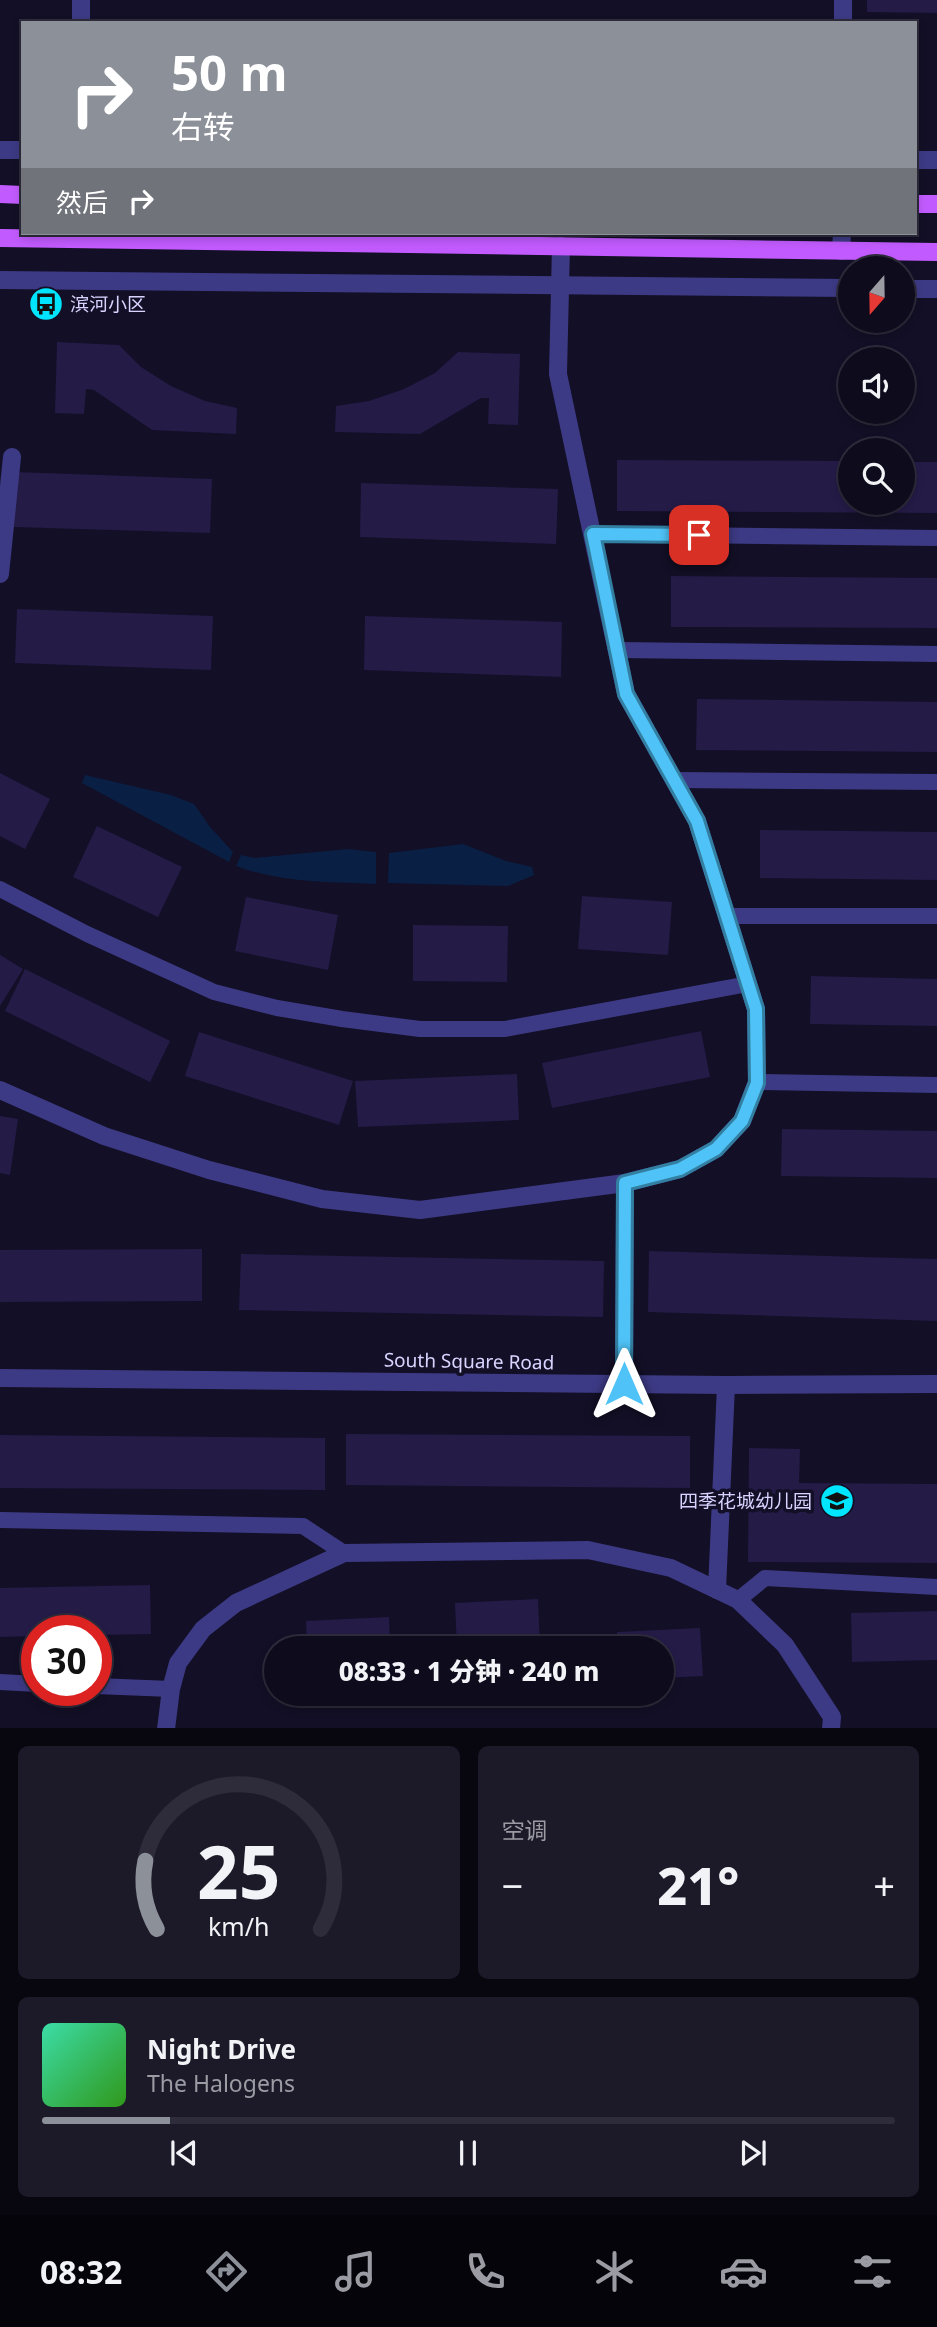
<!DOCTYPE html>
<html lang="zh">
<head>
<meta charset="utf-8">
<style>
	:root { --surface:#0e0b1c; --page:#1c1929; --text:#f1f3f6; --muted:#9b9ba3; --line:#2e2b3b; --accent:#8c9099 }
	body { margin:0; font-family:"Noto Sans","Noto Sans SC",sans-serif; background:var(--page); color:var(--text); height:100vh; display:flex; flex-direction:column; font-size:26px; white-space:nowrap }
	* { box-sizing:border-box; margin:0 }
	p { font-size:23px; color:var(--muted) }
	.icon { flex:none; width:38px; height:38px; fill:none; stroke:currentColor; stroke-width:2; stroke-linecap:round; stroke-linejoin:round }
	.map { position:relative; height:1728px; overflow:hidden }
	.details { display:flex; flex-direction:column; gap:18px; padding:18px; background:#08060f; flex:1 }
	.details>* { flex:none }
	.guide { position:absolute; left:21px; top:21px; width:896px; height:214px; border-radius:0px; box-shadow:0 4px 10px #0003,0 0 0 2px var(--line); background:#8c9099; color:#fff; overflow:hidden }
	.needle { width:46px; rotate:200deg }
	.controls { position:absolute; left:838px; top:256px; display:grid; gap:14px }
	.controls a { display:grid; place-items:center; width:77px; height:77px; border-radius:50%; background:var(--surface); box-shadow:0 4px 10px #0003,0 0 0 2px var(--line); font-size:35px }
	.speed { position:absolute; left:21px; top:1615px; display:flex; gap:14px; font-size:35px; font-weight:700; text-align:center }
	.speed>* { display:grid; place-content:center; width:91px; height:91px; border-radius:50%; background:var(--surface); box-shadow:0 4px 10px #0003,0 0 0 2px var(--line); line-height:1 }
	.speed .limit { border:10px solid #d22; background:#fff; color:#111 }
	.pin { position:absolute; display:grid; place-items:center; width:60px; height:60px; color:#fff; margin:-30px; border-radius:14px; box-shadow:0 4px 10px #0006 }
	.me { position:absolute; width:77px; margin:-38px; rotate:0deg; stroke-linejoin:round; filter:drop-shadow(0 0 5px #0008) }
	.turn { display:flex; align-items:center; gap:24px; height:147px; padding:0 35px; font-size:32px }
	.turn .icon { width:91px; height:91px; stroke-width:2.5 }
	.turn b { display:block; font-size:49px; line-height:60px }
	.then { display:flex; align-items:center; height:66px; padding:0 35px; background:#0003; gap:14px; font-size:26px }
	.big { font-size:52px; font-weight:800; line-height:1.1 }
	.details .widget { flex:1; display:flex; flex-direction:column; justify-content:center; gap:10px; min-width:0; padding:0 24px; border-radius:10px; background:var(--page) }
	.details .dial { align-items:center; gap:0 }
	.dial svg { height:182px; overflow:visible; fill:none; stroke:var(--line); stroke-width:7; stroke-linecap:round; text-anchor:middle }
	.dial text { fill:var(--text); stroke:none }
	.song { display:flex; align-items:center; gap:21px }
	.cover { width:84px; height:84px; border-radius:10px; background:linear-gradient(135deg,hsl(160 70% 55%),hsl(110 70% 35%)) }
	.played { height:7px; border-radius:4px; background:linear-gradient(90deg,var(--accent) 15%,var(--line) 15%) }
	.keys { display:flex; justify-content:space-around; direction:ltr }
	.heat { display:flex; justify-content:space-between; align-items:center; font-size:38px; direction:ltr }
	.details .tiles { flex:1; display:grid; gap:18px; grid-template-columns:1fr 1fr }
	.widget:last-child { grid-column:span 2 }
	.trip { position:absolute; left:264px; top:1636px; width:410px; height:70px; border-radius:35px; background:var(--surface); box-shadow:0 4px 10px #0003,0 0 0 2px var(--line); font-weight:800; line-height:70px; text-align:center }
	.tabs { display:flex; height:112px; justify-content:space-around; align-items:center; background:#06040b; color:var(--muted) }
	.tabs .icon { width:49px; height:49px }
	.tabs .on { color:var(--accent) }
	.tabs b { font-size:32px; color:var(--text) }
	.map>svg:first-child { display:block }
	.water { fill:#0a1f44 }
	.building { fill:#241b47 }
	.lines { fill:none; stroke-linecap:round; stroke-linejoin:round }
	.service { stroke:#3d3a85; stroke-width:16 }
	.minor { stroke:#3d3a85; stroke-width:18 }
	.tertiary { stroke:#3d3a85; stroke-width:18 }
	.primary { stroke:#c25bff; stroke-width:18 }
	.route-casing { stroke:#337fa1; stroke-width:18 }
	.route { stroke:#4fc3f7; stroke-width:12 }
	.labels { text-anchor:middle; dominant-baseline:central; stroke-width:7; stroke-linejoin:round; paint-order:stroke }
	.poi-label { font-size:19px; fill:#d9d4ff; stroke:#130f26; text-anchor:start }
	.street-label { font-size:19px; fill:#d9d4ff; stroke:#130f26 }
</style>
</head>
<body>
<div class="map">
<svg width="937" height="1729" viewBox="0 0 937 1729">
	<rect width="100%" height="100%" fill="#130f26"/>
	<g class="water">
		<path d="M85,775L171,795L194,804L210,827L233,852L229,862L82,783Z"/>
		<path d="M463,844L506,861L532,867L534,875L508,886L388,883L389,853Z"/>
		<path d="M348,849L376,852V884C328,882 281,883 236,866L241,855L254,858Z"/>
	</g>
	<g class="building">
		<path d="M867,0H937V13L867,12Z"/>
		<path d="M57,342L119,345L141,367L171,386L205,401L237,408L236,434L152,430L94,390L86,389L84,414L55,413Z"/>
		<path d="M458,352L520,354L518,425L488,424L489,398H481L420,434L335,432L336,406L369,401L404,389L435,373Z"/>
		<path d="M617,460L850,461V502H903V462H937V513L617,511Z"/>
		<path d="M15,472L212,479L210,533L14,527Z"/>
		<path d="M361,483L558,489L556,544L360,537Z"/>
		<path d="M671,576L937,578V628L671,627Z"/>
		<path d="M17,609L213,616L211,670L15,663Z"/>
		<path d="M365,616L562,622L561,677L364,670Z"/>
		<path d="M697,699L937,702V752L696,750Z"/>
		<path d="M0,773L50,799L25,849L0,836Z"/>
		<path d="M97,826L182,867L158,917L73,877Z"/>
		<path d="M760,830L937,832V880L760,878Z"/>
		<path d="M582,896L672,902L668,955L578,949Z"/>
		<path d="M246,897L338,915L328,970L235,951Z"/>
		<path d="M413,925L508,926L507,982L413,981Z"/>
		<path d="M0,955L23,969L0,1006Z"/>
		<path d="M25,969L170,1041L150,1082L5,1011Z"/>
		<path d="M811,976L937,979V1026L810,1024Z"/>
		<path d="M701,1031L710,1077L552,1108L542,1063Z"/>
		<path d="M199,1032L353,1081L339,1125L185,1076Z"/>
		<path d="M517,1074L519,1120L358,1127L355,1081Z"/>
		<path d="M0,1116L18,1119L10,1175L0,1173Z"/>
		<path d="M782,1129L937,1131V1178L781,1176Z"/>
		<path d="M202,1249V1301L0,1302V1250Z"/>
		<path d="M649,1251L937,1259V1321L648,1312Z"/>
		<path d="M241,1254L604,1261L603,1317L239,1310Z"/>
		<path d="M346,1434L690,1436V1488L346,1485Z"/>
		<path d="M0,1435L325,1438V1490L0,1488Z"/>
		<path d="M749,1448L800,1449L799,1483L937,1484V1563L748,1562Z"/>
		<path d="M150,1585L151,1634L96,1635V1631H37V1636L0,1637V1588Z"/>
		<path d="M538,1599L540,1648H457L455,1603Z"/>
		<path d="M937,1611V1660L852,1662L851,1613Z"/>
		<path d="M389,1617L390,1648H307L306,1621Z"/>
		<path d="M700,1628L703,1676L662,1678V1648H618L617,1632Z"/>
	</g>
	<g class="lines">
		<g class="service">
			<path d="M593,534L937,538"/>
			<path d="M617,650L937,654"/>
			<path d="M674,780L937,782"/>
			<path d="M0,889L87,934L214,992L277,1008L342,1019L420,1029H505L748,984"/>
			<path d="M726,916H937"/>
			<path d="M757,1082L937,1085"/>
			<path d="M0,1520L303,1526L344,1553"/>
			<path d="M738,1600L765,1578L937,1587"/>
			<path d="M0,1682L37,1684"/>
			<path d="M96,1686L171,1689"/>
		</g>
		<g class="minor">
			<path d="M843,0V23"/>
			<path d="M81,23V0"/>
			<path d="M0,150H23"/>
			<path d="M915,160H937"/>
			<path d="M841,251L842,233"/>
			<path d="M0,280L850,288"/>
			<path d="M903,289H937"/>
			<path d="M0,574L12,457"/>
			<path d="M0,1090L104,1136L209,1170L322,1199L420,1210L625,1183L680,1169L716,1149L742,1121L757,1082L756,1009L697,821L626,694L558,374L561,246"/>
			<path d="M624,1384L625,1183"/>
			<path d="M717,1590L726,1385"/>
			<path d="M166,1729L171,1689L178,1663L203,1629L236,1603L344,1553L588,1550L671,1568L738,1600L785,1645L832,1717L831,1729"/>
		</g>
		<path class="tertiary" d="M0,1378L726,1385L937,1384"/>
		<g class="primary">
			<path d="M0,194L23,195"/>
			<path d="M915,204H937"/>
			<path d="M0,238L937,252"/>
		</g>
	</g>
	<g class="lines">
		<g class="route-casing">
			<path id="route" d="M624,1384L625,1183L680,1169L716,1149L742,1121L757,1083L756,1009L697,821L626,694L593,534L699,535"/>
		</g>
		<use href="#route" class="route"/>
	</g>
	<defs>
		<g id="bus-disc" transform="scale(1.75)"><circle r="9.5" fill="#00e5ff" stroke="#130f26"/><path d="M-5-6H5V4H4V6H2V4H-2V6H-4V4H-5ZM-3.5-4V0h7V-4ZM-3.5 1.2v1.5H-2V1.2ZM2 1.2v1.5H3.5V1.2Z" fill="#111"/></g>
		<g id="school-disc" transform="scale(1.75)"><circle r="9.5" fill="#00e5ff" stroke="#130f26"/><path d="M0-5L7-2L0 1L-7-2ZM-4 1L0 2.5L4 1V4Q0 6-4 4Z" fill="#111"/></g>
	</defs>
	<g fill-rule="evenodd">
		<use href="#bus-disc" x="46" y="304"/>
		<use href="#school-disc" x="837" y="1501"/>
	</g>
	<g class="labels">
		<g class="poi-label">
			<text x="70" y="304">滨河小区</text>
			<text x="812" y="1501" text-anchor="end">四季花城幼儿园</text>
		</g>
		<g class="street-label">
			<text transform="translate(469 1361) rotate(1)">South Square Road</text>
		</g>
	</g>
</svg>
<div class="controls">
<a><svg class="needle" viewBox="-14 -14 28 28"><path d="M0-13l5 13h-10z" fill="#e53935"/><path d="M0 13l5-13h-10z" fill="#9b9ba3"/></svg></a>
<a><svg class="icon" aria-label="sound" viewBox="0 0 24 24"><path d="M4 9h4l5-4v14l-5-4H4zM17 9q2 3 0 6"/></svg></a>
<a><svg class="icon" aria-label="search" viewBox="0 0 24 24"><circle cx="10" cy="10" r="6"/><path d="M15 15l6 6"/></svg></a>
</div>
<div class="speed"><div class="limit">30</div></div>
<div class="pin" style="left:699px;top:535px;background:#d93025"><svg class="icon" aria-label="arrive" viewBox="0 0 24 24"><path d="M6 21V4h12l-3 4 3 4H6"/></svg></div>
<svg class="me" style="left:624px;top:1384px" viewBox="-20 -20 40 40"><path d="M0-17L14 15 0 8-14 15z" fill="#4fc3f7" stroke="#fff" stroke-width="4"/></svg>
<div class="trip">08:33 · 1 分钟 · 240 m</div>
<div class="guide">
<div class="turn"><svg class="icon" aria-label="right" viewBox="0 0 24 24"><path d="M7 20v-9h11M14 6l5 5-5 5"/></svg><div><b>50 m</b>右转</div></div>
<div class="then">然后<svg class="icon" aria-label="right" viewBox="0 0 24 24"><path d="M7 20v-9h11M14 6l5 5-5 5"/></svg></div>
</div>
</div>
<section class="details">
<div class="tiles">
<div class="widget dial"><svg viewBox="0 0 100 80">
<path d="M14 69A42 42 0 1 1 86 69"/>
<path d="M14 69A42 42 0 0 1 9 39" stroke="#8c9099"/>
<text x="50" y="56" font-size="32" font-weight="700">25</text>
<text x="50" y="72" font-size="11">km/h</text>
</svg></div>
<div class="widget"><p>空调</p>
<div class="heat"><a>−</a><b class="big">21°</b><a>+</a></div>
</div>
<div class="widget">
<div class="song"><i class="cover"></i><div><b>Night Drive</b><p>The Halogens</p></div></div>
<div class="played"></div>
<div class="keys"><svg class="icon" aria-label="previous" viewBox="0 0 24 24"><path d="M18 5L8 12l10 7zM5 5v14"/></svg><svg class="icon" aria-label="pause" viewBox="0 0 24 24"><path d="M8 5v14M16 5v14"/></svg><svg class="icon" aria-label="next" viewBox="0 0 24 24"><path d="M6 5l10 7-10 7zM19 5v14"/></svg></div>
</div>
</div>
</section>
<nav class="tabs">
<b>08:32</b>
<svg class="icon on" aria-label="directions" viewBox="0 0 24 24"><path d="M12 3l9 9-9 9-9-9zM9 14v-3h6M13 9l2 2-2 2"/></svg>
<svg class="icon" aria-label="music" viewBox="0 0 24 24"><path d="M9 18V5l10-2v13"/><circle cx="6" cy="18" r="3"/><circle cx="16" cy="16" r="3"/></svg>
<svg class="icon" aria-label="phone" viewBox="0 0 24 24"><path d="M5 4h4l2 5-3 2q2 4 5 5l2-3 5 2v4C11 20 4 13 5 4z"/></svg>
<svg class="icon" aria-label="climate" viewBox="0 0 24 24"><path d="M12 3v18M4 7l16 10M4 17L20 7"/></svg>
<svg class="icon" aria-label="car" viewBox="0 0 24 24"><path d="M5 17H2v-5l4-1 3-4h7l3 4 3 1v5h-3M9 17h6M6 11h13"/><circle cx="7" cy="17" r="2"/><circle cx="17" cy="17" r="2"/></svg>
<svg class="icon" aria-label="filters" viewBox="0 0 24 24"><path d="M4 7h16M4 17h16"/><circle cx="9" cy="7" r="2"/><circle cx="15" cy="17" r="2"/></svg>
</nav>
</body>
</html>
